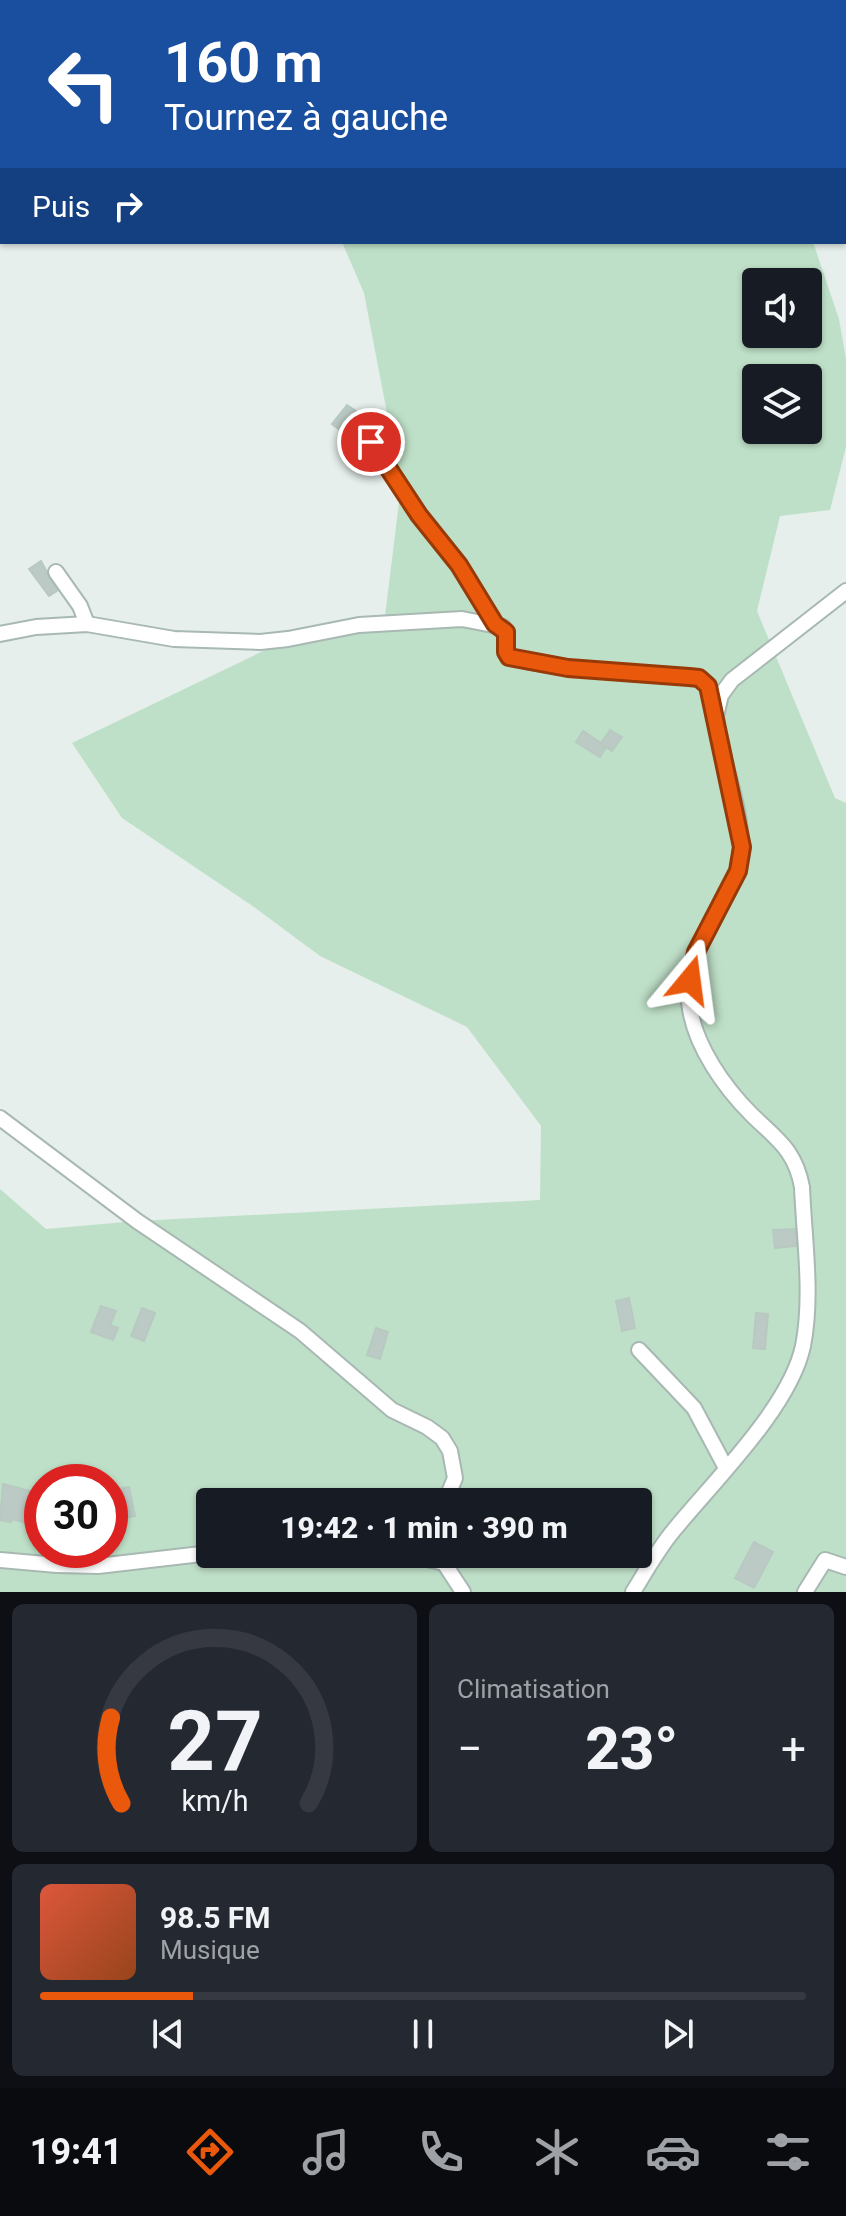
<!DOCTYPE html>
<html lang="fr">
<head>
<meta charset="utf-8">
<style>
	:root { --surface:#171b24; --page:#242831; --text:#f1f3f6; --muted:#9ea1a6; --line:#363941; --accent:#ea580c }
	body { margin:0; font-family:Roboto,sans-serif; background:var(--page); color:var(--text); height:100vh; display:flex; flex-direction:column; font-size:30px; white-space:nowrap }
	* { box-sizing:border-box; margin:0 }
	p { font-size:26px; color:var(--muted) }
	.icon { flex:none; width:44px; height:44px; fill:none; stroke:currentColor; stroke-width:2; stroke-linecap:round; stroke-linejoin:round }
	.map { position:relative; height:1592px; overflow:hidden }
	.details { display:flex; flex-direction:column; gap:12px; padding:12px; background:#0d0f14; flex:1 }
	.details>* { flex:none }
	.top-card { position:absolute; left:0px; top:0px; width:846px; height:244px; box-shadow:0 2px 6px #0004; background:#1a4fa0; color:#fff; overflow:hidden }
	.tools { position:absolute; left:742px; top:268px; display:grid; gap:16px }
	.tools a { display:grid; place-items:center; width:80px; height:80px; border-radius:8px; background:var(--surface); box-shadow:0 2px 6px #0004; font-size:40px }
	.speed { position:absolute; left:24px; top:1464px; display:flex; gap:16px; font-size:40px; font-weight:700; text-align:center }
	.speed>* { display:grid; place-content:center; width:104px; height:104px; border-radius:50%; background:var(--surface); box-shadow:0 2px 6px #0004; line-height:1 }
	.speed .limit { border:12px solid #d22; background:#fff; color:#111 }
	.pin { position:absolute; display:grid; place-items:center; width:68px; height:68px; color:#fff; margin:-34px; border:4px solid #fff; border-radius:50%; box-shadow:0 2px 8px #0007 }
	.me { position:absolute; width:88px; margin:-44px; rotate:16deg; stroke-linejoin:round; filter:drop-shadow(0 0 6px #0008) }
	.turn { display:flex; align-items:center; gap:28px; height:168px; padding:0 32px; font-size:36px }
	.turn .icon { width:104px; height:104px; stroke-width:2.5 }
	.turn b { display:block; font-size:56px; line-height:68px }
	.then { display:flex; align-items:center; height:76px; padding:0 32px; background:#0003; gap:16px; font-size:30px }
	.big { font-size:60px; font-weight:800; line-height:1.1 }
	.details .tile { flex:1; display:flex; flex-direction:column; justify-content:center; gap:12px; min-width:0; padding:0 28px; border-radius:12px; background:var(--page) }
	.details .dial { align-items:center; gap:0 }
	.dial svg { height:208px; overflow:visible; fill:none; stroke:var(--line); stroke-width:7; stroke-linecap:round; text-anchor:middle }
	.dial text { fill:var(--text); stroke:none }
	.song { display:flex; align-items:center; gap:24px }
	.cover { width:96px; height:96px; border-radius:12px; background:linear-gradient(135deg,hsl(10 70% 55%),hsl(20 70% 35%)) }
	.played { height:8px; border-radius:4px; background:linear-gradient(90deg,var(--accent) 20%,var(--line) 20%) }
	.keys { display:flex; justify-content:space-around; direction:ltr }
	.heat { display:flex; justify-content:space-between; align-items:center; font-size:44px; direction:ltr }
	.details .tiles { flex:1; display:grid; gap:12px; grid-template-columns:1fr 1fr }
	.tile:last-child { grid-column:span 2 }
	.trip { position:absolute; left:196px; top:1488px; width:456px; height:80px; border-radius:8px; background:var(--surface); box-shadow:0 2px 6px #0004; font-weight:800; line-height:80px; text-align:center }
	.dock { display:flex; height:128px; justify-content:space-around; align-items:center; background:#090b0e; color:var(--muted) }
	.dock .icon { width:56px; height:56px }
	.dock .selected { color:var(--accent) }
	.dock b { font-size:36px; color:var(--text) }
	.map>svg:first-child { display:block }
	.green { fill:#bfe0c8; fill-rule:evenodd }
	.building { fill:#bbcac4; stroke:#b8c9c2; stroke-width:2 }
	.lines { fill:none; stroke-linecap:round; stroke-linejoin:round }
	.street-casing { stroke:#a8b8b2; stroke-width:18 }
	.street { stroke:#fff; stroke-width:14 }
	.route-casing { stroke:#983908; stroke-width:20 }
	.route { stroke:#ea580c; stroke-width:14 }
</style>
</head>
<body>
<div class="map">
<svg width="846" height="1592" viewBox="0 0 846 1592">
	<rect width="100%" height="100%" fill="#e6efeb"/>
	<g class="green">
		<path d="M173,0H729L730,2H177Z"/>
		<path d="M342,242H813L839,319L846,359V447L830,510L780,516L757,611L835,798L846,803V1592H0V1189L46,1229L137,1221L540,1200L541,1126L467,1027L320,956L254,907L122,818L72,743L288,639L384,624L401,486L364,293ZM756,282H808V334H756ZM756,378H808V430H756ZM42,1482H110V1550H42ZM210,1502H638V1554H210Z"/>
	</g>
	<g class="building">
		<path d="M347,405L359,413L344,433L332,424Z"/>
		<path d="M41,561L57,591L49,596L29,569Z"/>
		<path d="M610,730L622,737L612,751L606,747L600,757L576,742L583,731L601,743Z"/>
		<path d="M795,1229L796,1246L775,1248L773,1230Z"/>
		<path d="M629,1298L635,1328L622,1331L616,1301Z"/>
		<path d="M101,1306L116,1311L110,1325L118,1328L113,1340L91,1332Z"/>
		<path d="M142,1308L155,1313L144,1341L131,1336Z"/>
		<path d="M756,1313L768,1314L765,1349L753,1348Z"/>
		<path d="M376,1328L388,1332L380,1359L367,1355Z"/>
		<path d="M3,1484L42,1494V1527L12,1519L11,1522L0,1520Z"/>
		<path d="M129,1487L135,1516L113,1521L110,1491Z"/>
		<path d="M754,1542L773,1552L754,1588L735,1578Z"/>
	</g>
	<g class="lines">
		<g class="street-casing">
			<g id="street">
				<path d="M777,0V2"/>
				<path d="M844,132L846,136"/>
				<path d="M371,442L419,515L459,565L495,624"/>
				<path d="M56,572L80,606L87,624"/>
				<path d="M0,634L36,627L87,624L174,639L260,642L288,639L359,625L462,619L503,627L506,632V652C519,671 667,673 699,678L708,686L714,709"/>
				<path d="M0,1118L137,1221L300,1331L392,1410L427,1427L442,1438L450,1451L455,1478L445,1502"/>
				<path d="M639,1350L694,1408L726,1468"/>
				<path d="M405,1554L444,1563"/>
				<path d="M441,1554L444,1563L463,1592"/>
				<path d="M0,1560L57,1565L98,1566L210,1553"/>
				<path d="M633,1592C646,1571 658,1549 674,1530C714,1481 790,1407 803,1346C813,1295 804,1238 802,1187C795,1149 776,1139 751,1114C724,1087 696,1047 690,1009C682,968 708,929 726,895C731,886 737,877 739,867C747,824 727,777 718,735L716,716L721,695L732,680L846,591"/>
				<path d="M805,1592L825,1560L846,1567"/>
			</g>
		</g>
		<use href="#street" class="street"/>
	</g>
	<g class="lines">
		<g class="route-casing">
			<path id="route" d="M371,442L419,515L459,565L495,624L506,632V652L509,657L568,668L689,677L699,678L708,686L742,847L738,871L696,952L690,980"/>
		</g>
		<use href="#route" class="route"/>
	</g>
</svg>
<div class="tools">
<a><svg class="icon" aria-label="sound" viewBox="0 0 24 24"><path d="M4 9h4l5-4v14l-5-4H4zM17 9q2 3 0 6"/></svg></a>
<a><svg class="icon" aria-label="layers" viewBox="0 0 24 24"><path d="M12 4l9 5-9 5-9-5zM3 14l9 5 9-5"/></svg></a>
</div>
<div class="speed"><div class="limit">30</div></div>
<div class="pin" style="left:371px;top:442px;background:#d93025"><svg class="icon" aria-label="arrive" viewBox="0 0 24 24"><path d="M6 21V4h12l-3 4 3 4H6"/></svg></div>
<svg class="me" style="left:690px;top:980px" viewBox="-20 -20 40 40"><path d="M0-17L14 15 0 8-14 15z" fill="#ea580c" stroke="#fff" stroke-width="4"/></svg>
<div class="trip">19:42 · 1 min · 390 m</div>
<div class="top-card">
<div class="turn"><svg class="icon" aria-label="left" viewBox="0 0 24 24"><path d="M17 20v-9H6M10 6l-5 5 5 5"/></svg><div><b>160 m</b>Tournez à gauche</div></div>
<div class="then">Puis<svg class="icon" aria-label="right" viewBox="0 0 24 24"><path d="M7 20v-9h11M14 6l5 5-5 5"/></svg></div>
</div>
</div>
<section class="details">
<div class="tiles">
<div class="tile dial"><svg viewBox="0 0 100 80">
<path d="M14 69A42 42 0 1 1 86 69"/>
<path d="M14 69A42 42 0 0 1 10 36" stroke="#ea580c"/>
<text x="50" y="56" font-size="32" font-weight="700">27</text>
<text x="50" y="72" font-size="11">km/h</text>
</svg></div>
<div class="tile"><p>Climatisation</p>
<div class="heat"><a>−</a><b class="big">23°</b><a>+</a></div>
</div>
<div class="tile">
<div class="song"><i class="cover"></i><div><b>98.5 FM</b><p>Musique</p></div></div>
<div class="played"></div>
<div class="keys"><svg class="icon" aria-label="previous" viewBox="0 0 24 24"><path d="M18 5L8 12l10 7zM5 5v14"/></svg><svg class="icon" aria-label="pause" viewBox="0 0 24 24"><path d="M8 5v14M16 5v14"/></svg><svg class="icon" aria-label="next" viewBox="0 0 24 24"><path d="M6 5l10 7-10 7zM19 5v14"/></svg></div>
</div>
</div>
</section>
<nav class="dock">
<b>19:41</b>
<svg class="icon selected" aria-label="directions" viewBox="0 0 24 24"><path d="M12 3l9 9-9 9-9-9zM9 14v-3h6M13 9l2 2-2 2"/></svg>
<svg class="icon" aria-label="music" viewBox="0 0 24 24"><path d="M9 18V5l10-2v13"/><circle cx="6" cy="18" r="3"/><circle cx="16" cy="16" r="3"/></svg>
<svg class="icon" aria-label="phone" viewBox="0 0 24 24"><path d="M5 4h4l2 5-3 2q2 4 5 5l2-3 5 2v4C11 20 4 13 5 4z"/></svg>
<svg class="icon" aria-label="climate" viewBox="0 0 24 24"><path d="M12 3v18M4 7l16 10M4 17L20 7"/></svg>
<svg class="icon" aria-label="car" viewBox="0 0 24 24"><path d="M5 17H2v-5l4-1 3-4h7l3 4 3 1v5h-3M9 17h6M6 11h13"/><circle cx="7" cy="17" r="2"/><circle cx="17" cy="17" r="2"/></svg>
<svg class="icon" aria-label="filters" viewBox="0 0 24 24"><path d="M4 7h16M4 17h16"/><circle cx="9" cy="7" r="2"/><circle cx="15" cy="17" r="2"/></svg>
</nav>
</body>
</html>
